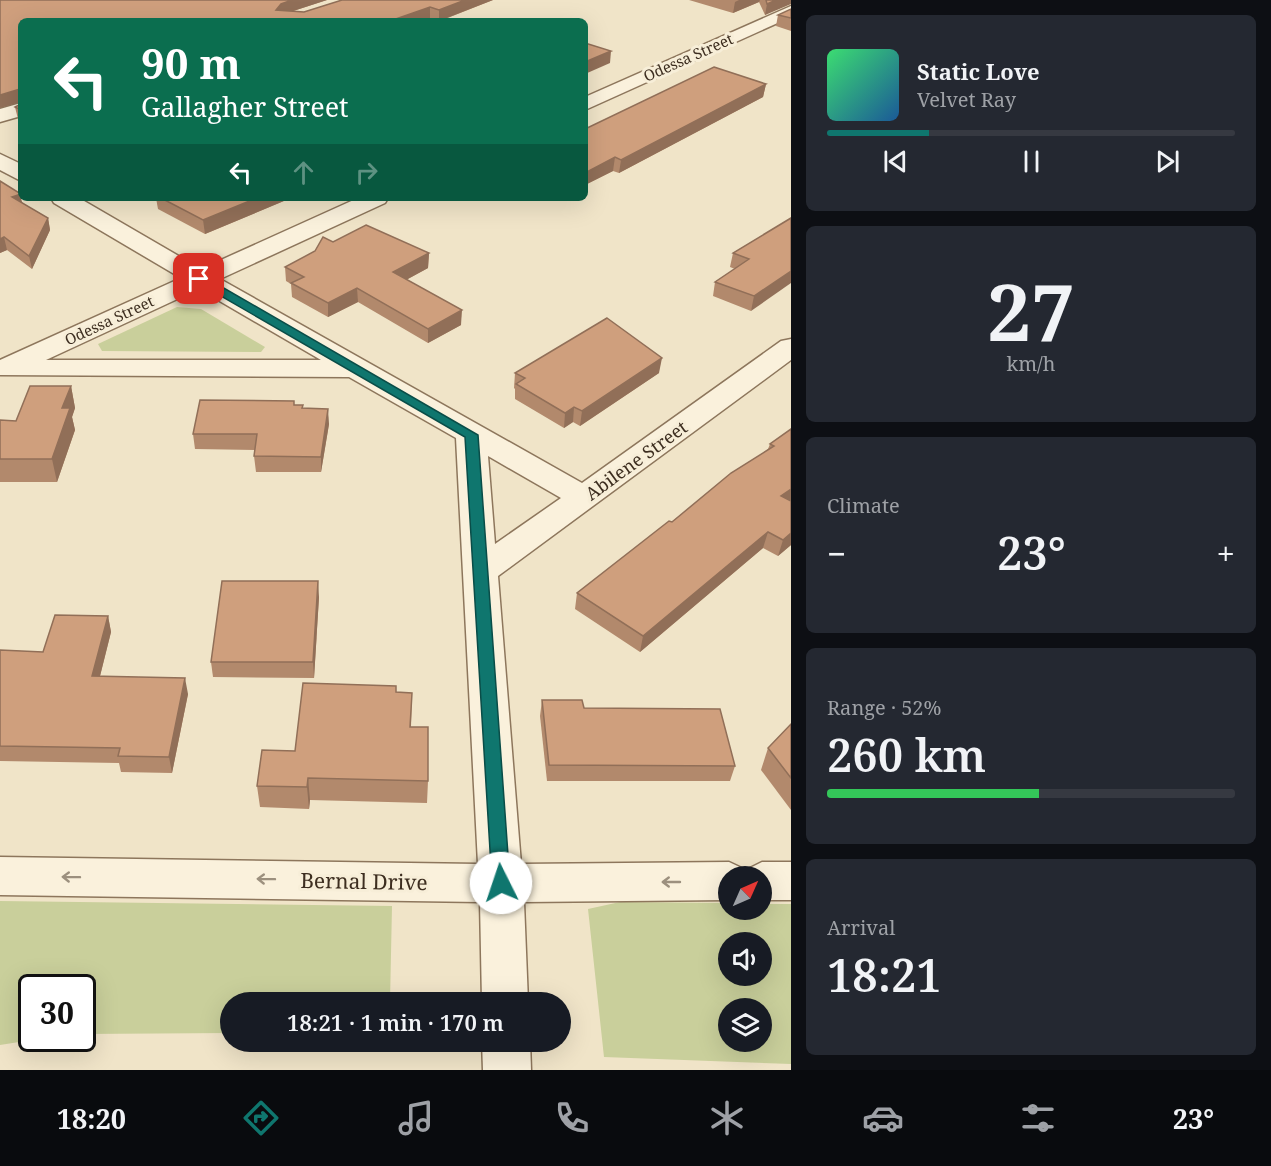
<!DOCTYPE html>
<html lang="en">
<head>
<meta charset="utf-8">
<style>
	:root { --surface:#171b24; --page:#242831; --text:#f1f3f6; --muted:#9ea1a6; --line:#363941; --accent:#0f766e }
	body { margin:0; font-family:"Noto Serif",serif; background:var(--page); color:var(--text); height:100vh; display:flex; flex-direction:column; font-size:22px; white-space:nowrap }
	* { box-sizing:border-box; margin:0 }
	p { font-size:20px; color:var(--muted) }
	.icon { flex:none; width:33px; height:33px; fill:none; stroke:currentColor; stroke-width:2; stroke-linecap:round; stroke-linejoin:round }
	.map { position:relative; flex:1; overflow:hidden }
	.drawer { display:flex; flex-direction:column; gap:15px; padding:15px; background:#0d0f14; width:480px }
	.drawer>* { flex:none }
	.guide { position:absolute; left:18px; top:18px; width:570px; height:183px; border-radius:9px; box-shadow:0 6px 24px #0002; background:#0b6e4f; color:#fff; overflow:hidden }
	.needle { width:39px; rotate:45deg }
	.buttons { position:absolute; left:718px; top:866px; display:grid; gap:12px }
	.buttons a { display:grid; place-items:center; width:54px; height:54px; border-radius:50%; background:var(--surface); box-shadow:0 6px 24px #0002; font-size:30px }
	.speed { position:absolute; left:18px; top:974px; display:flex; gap:12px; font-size:30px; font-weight:700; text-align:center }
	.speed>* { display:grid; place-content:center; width:78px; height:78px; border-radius:50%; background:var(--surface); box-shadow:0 6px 24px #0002; line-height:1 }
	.speed .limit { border:3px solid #111; border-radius:9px; background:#fff; color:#111 }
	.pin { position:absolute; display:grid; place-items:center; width:51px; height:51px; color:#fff; margin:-26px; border-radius:12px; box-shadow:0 3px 9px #0006 }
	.me { position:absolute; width:66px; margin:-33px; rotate:356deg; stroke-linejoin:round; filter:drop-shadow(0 0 4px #0008) }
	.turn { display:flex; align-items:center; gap:21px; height:126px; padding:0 24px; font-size:27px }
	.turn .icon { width:78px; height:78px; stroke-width:2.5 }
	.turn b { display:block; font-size:42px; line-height:51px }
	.lanes { display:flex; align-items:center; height:57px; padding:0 24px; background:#0003; justify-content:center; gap:30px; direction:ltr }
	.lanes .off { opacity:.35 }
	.big { font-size:45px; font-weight:600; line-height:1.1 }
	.drawer .card { flex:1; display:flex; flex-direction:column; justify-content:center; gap:9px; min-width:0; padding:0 21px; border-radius:9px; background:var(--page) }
	.drawer .dial { align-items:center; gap:0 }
	.dial b { font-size:78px; line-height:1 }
	.song { display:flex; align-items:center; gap:18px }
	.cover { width:72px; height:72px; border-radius:9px; background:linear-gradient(135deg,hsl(140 70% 55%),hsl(210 70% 35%)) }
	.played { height:6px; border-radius:3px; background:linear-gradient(90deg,var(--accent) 25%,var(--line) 25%) }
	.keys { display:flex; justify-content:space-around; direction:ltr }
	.heat { display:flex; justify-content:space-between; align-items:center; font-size:33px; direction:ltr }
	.charge { height:9px; border-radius:4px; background:linear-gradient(90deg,#34c759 52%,var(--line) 0) }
	.trip { position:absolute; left:220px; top:992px; width:351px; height:60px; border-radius:30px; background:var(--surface); box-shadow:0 6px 24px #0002; font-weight:600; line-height:60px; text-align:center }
	.tab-bar { display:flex; height:96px; justify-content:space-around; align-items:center; background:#090b0e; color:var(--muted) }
	.tab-bar .icon { width:42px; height:42px }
	.tab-bar .active { color:var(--accent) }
	.tab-bar b { font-size:27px; color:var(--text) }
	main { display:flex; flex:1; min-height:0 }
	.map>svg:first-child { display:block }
	.green { fill:#c9cf9b; fill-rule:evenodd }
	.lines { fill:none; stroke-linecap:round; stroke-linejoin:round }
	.minor-casing { stroke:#8d765c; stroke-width:3 }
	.minor { fill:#faf1dc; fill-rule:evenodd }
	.wall { fill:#b2896c }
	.shaded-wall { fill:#916f58 }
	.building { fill:#cf9f7d; stroke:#916f58; stroke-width:1.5 }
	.oneway { stroke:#9c907e }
	.route { fill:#0f766e; stroke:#0a4d48; stroke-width:1.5 }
	.labels { text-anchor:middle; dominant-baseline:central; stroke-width:6; stroke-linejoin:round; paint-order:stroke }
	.far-street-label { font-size:15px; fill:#3d2e20; stroke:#f7eed8 }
	.street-label { font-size:18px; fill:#3d2e20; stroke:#f7eed8 }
	.near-street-label { font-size:21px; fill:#3d2e20; stroke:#f7eed8 }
</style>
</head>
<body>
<main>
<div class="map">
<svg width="791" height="1070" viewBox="0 0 791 1070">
	<rect width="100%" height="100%" fill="#f0e4c8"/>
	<g class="green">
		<path d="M177,307L201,309L265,347L261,352L102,351L98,344Z"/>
		<path d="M0,901L392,906L390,1002H231V1033L83,1034L82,987H32V1038H44L0,1045Z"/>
		<path d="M620,902L729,903V909H762V904H791V1064L604,1057L588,909ZM729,942H762V975H729ZM729,1008H762V1041H729Z"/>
	</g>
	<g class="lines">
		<g class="minor-casing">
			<g id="minor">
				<path d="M791,6V17L585,110V97Z"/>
				<path d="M21,103V116L0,122V109Z"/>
				<path d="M0,154L21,164V181L0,170Z"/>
				<path d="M51,198H79L201,269L358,198H388L385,203L220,279L582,483L781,341L791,339V360L498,576L521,864L729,862L746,870L762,862H791V900H762V876H729V900L524,902L528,1002H482L480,902L0,895V857L478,864L456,438L349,377L0,375V360L181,278L54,203ZM199,289L321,360H46ZM488,456L561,498L495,544Z"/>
				<path d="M482,1041H530L531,1070H483Z"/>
			</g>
		</g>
		<use href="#minor" class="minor"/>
	</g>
	<g class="wall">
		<path d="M0,0H327L293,11L304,12L342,0H493L440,21L430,18L422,21H21V121L18,119L15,107L21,104Z"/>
		<path d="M689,0H791L765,15L759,2L733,13Z"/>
		<path d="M778,15L791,18V31L776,26Z"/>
		<path d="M766,84L763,97L619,173L613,171L585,185V129Z"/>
		<path d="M0,181L22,203L48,218L50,230L32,269L7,250L0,253Z"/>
		<path d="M156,198H291L205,234L158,209Z"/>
		<path d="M791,218L751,311L713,296L715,282L735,269L730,267L733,253Z"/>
		<path d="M429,253L428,268L406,280L461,325L428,343L358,302L328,317L292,297L291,284L286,281L285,267Z"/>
		<path d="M515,373H659L580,426L573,422L564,428L515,399V389L514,388Z"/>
		<path d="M71,386L75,408L72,417L75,430L57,482H0V420L16,421Z"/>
		<path d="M294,405L303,408L329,424L321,472H256L254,456L255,450L195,449L193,434Z"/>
		<path d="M791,429V545L778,556L763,548L640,652L575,609L577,593L768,449L770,444Z"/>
		<path d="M319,597L314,678L213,677L211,662Z"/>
		<path d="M108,616L111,632L100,676L188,694L172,773L121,772L119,763L0,761V650L43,652Z"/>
		<path d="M396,686V692L412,693L411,727L428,781L427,803L310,800L309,809L260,807L257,786L295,751Z"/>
		<path d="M542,700L584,708L735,766L730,781H547L540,716Z"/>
		<path d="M791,724V810L761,770L768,748Z"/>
	</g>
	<g class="shaded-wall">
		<path d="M292,0H327L281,15L276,10L281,4Z"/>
		<path d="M465,0H493L439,21V10Z"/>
		<path d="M739,0H760L759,2L733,13L735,2Z"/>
		<path d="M776,0H791V4L765,15L767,4Z"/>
		<path d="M430,7V18L422,21H390Z"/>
		<path d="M611,51L610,63L585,74V62Z"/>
		<path d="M766,84L763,97L619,173L621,160Z"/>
		<path d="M20,89L21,102L0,108V95Z"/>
		<path d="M615,157L613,171L585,185V173Z"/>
		<path d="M21,194V198L23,206L12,197Z"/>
		<path d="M257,198H291L205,234L203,220Z"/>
		<path d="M48,218L50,230L32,269L29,256Z"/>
		<path d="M4,237L7,250L0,253V239Z"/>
		<path d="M429,253L428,268L393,287V272Z"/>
		<path d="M791,271V283L751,311L754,296Z"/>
		<path d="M357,288L358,302L328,317V303Z"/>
		<path d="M462,310L461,325L428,343V329Z"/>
		<path d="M662,358L659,373L580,426L582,411Z"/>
		<path d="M71,386L75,408L72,417L75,430L57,482L52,459L62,408Z"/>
		<path d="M574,407L573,422L564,428L565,413Z"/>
		<path d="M328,409L329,424L321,472V457Z"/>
		<path d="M791,489V501L777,512L781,496Z"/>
		<path d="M768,532L763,548L640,652L643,636Z"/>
		<path d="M791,533V545L778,556L783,540Z"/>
		<path d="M318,581L319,597L314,678L313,662Z"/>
		<path d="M108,616L111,632L96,692L92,676Z"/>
		<path d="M185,678L188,694L172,773L169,757Z"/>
		<path d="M308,778L310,800L309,809L307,787Z"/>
	</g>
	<g class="building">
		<path d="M0,0H292L281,4L276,10L304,12L342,0H465L439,10L430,7L390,21H21V110L15,107L21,104L20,89L0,95Z"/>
		<path d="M766,0H776L767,4Z"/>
		<path d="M791,9V18L778,15Z"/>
		<path d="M585,43L611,51L585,62Z"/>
		<path d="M714,67L766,84L621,160L615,157L585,173V129Z"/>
		<path d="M0,181L21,194L12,197L48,218L29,256L4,237L0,239Z"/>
		<path d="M161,198H257L203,220Z"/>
		<path d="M791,218V271L754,296L715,282L749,259L733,253Z"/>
		<path d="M366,225L429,253L393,272L462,310L428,329L357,288L328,303L291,283L304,277L285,267L315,251L323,237L333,242Z"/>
		<path d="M607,318L662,358L582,411L574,407L565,413L516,384L525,378L515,373Z"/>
		<path d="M30,386H71L62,408H70L52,459H0V420L16,421Z"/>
		<path d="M200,400L294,401V405H303L302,408L328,409L321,457L254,456L257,434H193Z"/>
		<path d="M791,429V489L781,496L791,501V533L783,540L768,532L643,636L577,593L669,521L672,522L731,473L774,446L770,444Z"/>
		<path d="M222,581H318L313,662H211Z"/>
		<path d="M55,615L108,616L92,676L185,678L169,757L118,756L120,748L0,746V650L43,652Z"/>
		<path d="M303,683L396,686V692L412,693L410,727H428V781L308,778L307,787L257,786L262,750L295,751Z"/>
		<path d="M542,700H582L584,708L720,709L735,766L549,765Z"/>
		<path d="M791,724V778L768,748Z"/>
	</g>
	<defs><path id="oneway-shaft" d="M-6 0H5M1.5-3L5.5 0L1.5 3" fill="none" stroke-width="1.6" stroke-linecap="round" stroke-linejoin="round" transform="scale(1.5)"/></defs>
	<g class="oneway">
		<use href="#oneway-shaft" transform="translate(71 877) rotate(-179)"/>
		<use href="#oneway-shaft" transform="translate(266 879) rotate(-179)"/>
		<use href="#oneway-shaft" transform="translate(671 882) rotate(180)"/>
	</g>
	<path class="route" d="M195,276H203L478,435L510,883L507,888L501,890L495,888L492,883L465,437L195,281Z"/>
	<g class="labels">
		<g class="far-street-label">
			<text transform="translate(688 57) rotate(-24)">Odessa Street</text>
			<text transform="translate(109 320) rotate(-25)">Odessa Street</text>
		</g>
		<g class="street-label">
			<text transform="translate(636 460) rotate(-36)">Abilene Street</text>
		</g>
		<g class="near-street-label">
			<text transform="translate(364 881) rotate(1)">Bernal Drive</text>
		</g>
	</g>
</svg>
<div class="buttons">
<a><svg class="needle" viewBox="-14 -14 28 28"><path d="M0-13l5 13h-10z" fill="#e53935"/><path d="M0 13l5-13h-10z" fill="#9ea1a6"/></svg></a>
<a><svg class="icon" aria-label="sound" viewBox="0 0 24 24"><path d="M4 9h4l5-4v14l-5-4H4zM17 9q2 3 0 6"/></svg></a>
<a><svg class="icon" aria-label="layers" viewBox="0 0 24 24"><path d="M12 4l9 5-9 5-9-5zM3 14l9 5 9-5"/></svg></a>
</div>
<div class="speed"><div class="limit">30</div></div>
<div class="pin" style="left:199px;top:279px;background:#d93025"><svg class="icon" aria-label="arrive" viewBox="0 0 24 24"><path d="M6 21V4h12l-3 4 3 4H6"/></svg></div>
<svg class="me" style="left:501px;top:883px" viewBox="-20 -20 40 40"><circle r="19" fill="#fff"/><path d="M0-13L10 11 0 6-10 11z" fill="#0f766e"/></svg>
<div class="trip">18:21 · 1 min · 170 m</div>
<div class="guide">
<div class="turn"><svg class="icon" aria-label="left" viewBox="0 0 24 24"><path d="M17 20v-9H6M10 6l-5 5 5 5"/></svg><div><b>90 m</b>Gallagher Street</div></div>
<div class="lanes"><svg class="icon" aria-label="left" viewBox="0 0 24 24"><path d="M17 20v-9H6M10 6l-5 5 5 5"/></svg><svg class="icon off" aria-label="ahead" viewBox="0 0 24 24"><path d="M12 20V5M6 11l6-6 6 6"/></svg><svg class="icon off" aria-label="right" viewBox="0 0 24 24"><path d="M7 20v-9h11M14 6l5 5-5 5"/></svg></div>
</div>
</div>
<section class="drawer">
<div class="card">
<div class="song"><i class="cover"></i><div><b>Static Love</b><p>Velvet Ray</p></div></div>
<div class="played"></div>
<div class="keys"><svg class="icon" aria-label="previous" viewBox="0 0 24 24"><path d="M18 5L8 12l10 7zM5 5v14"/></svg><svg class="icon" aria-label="pause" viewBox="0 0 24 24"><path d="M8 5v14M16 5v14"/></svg><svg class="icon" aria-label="next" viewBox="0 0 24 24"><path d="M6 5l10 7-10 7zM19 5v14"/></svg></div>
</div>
<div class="card dial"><b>27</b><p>km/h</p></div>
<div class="card"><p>Climate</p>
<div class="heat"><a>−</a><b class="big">23°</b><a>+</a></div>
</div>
<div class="card"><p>Range · 52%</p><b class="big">260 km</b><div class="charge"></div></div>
<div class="card"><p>Arrival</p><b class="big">18:21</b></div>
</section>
</main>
<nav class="tab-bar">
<b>18:20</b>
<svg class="icon active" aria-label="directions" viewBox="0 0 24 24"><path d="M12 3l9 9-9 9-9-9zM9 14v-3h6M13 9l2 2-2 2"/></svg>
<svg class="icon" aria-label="music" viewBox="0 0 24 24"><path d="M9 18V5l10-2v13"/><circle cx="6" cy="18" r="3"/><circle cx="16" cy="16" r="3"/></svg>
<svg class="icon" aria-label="phone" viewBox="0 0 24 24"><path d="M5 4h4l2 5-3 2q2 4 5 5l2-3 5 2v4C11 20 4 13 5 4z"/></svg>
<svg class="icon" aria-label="climate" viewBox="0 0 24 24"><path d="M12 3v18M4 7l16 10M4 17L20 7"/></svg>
<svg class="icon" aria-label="car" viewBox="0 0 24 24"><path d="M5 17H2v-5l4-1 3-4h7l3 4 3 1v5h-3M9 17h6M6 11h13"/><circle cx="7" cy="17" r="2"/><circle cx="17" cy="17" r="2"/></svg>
<svg class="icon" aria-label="filters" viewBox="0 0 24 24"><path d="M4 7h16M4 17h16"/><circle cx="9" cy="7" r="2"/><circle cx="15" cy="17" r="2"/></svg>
<b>23°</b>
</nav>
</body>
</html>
